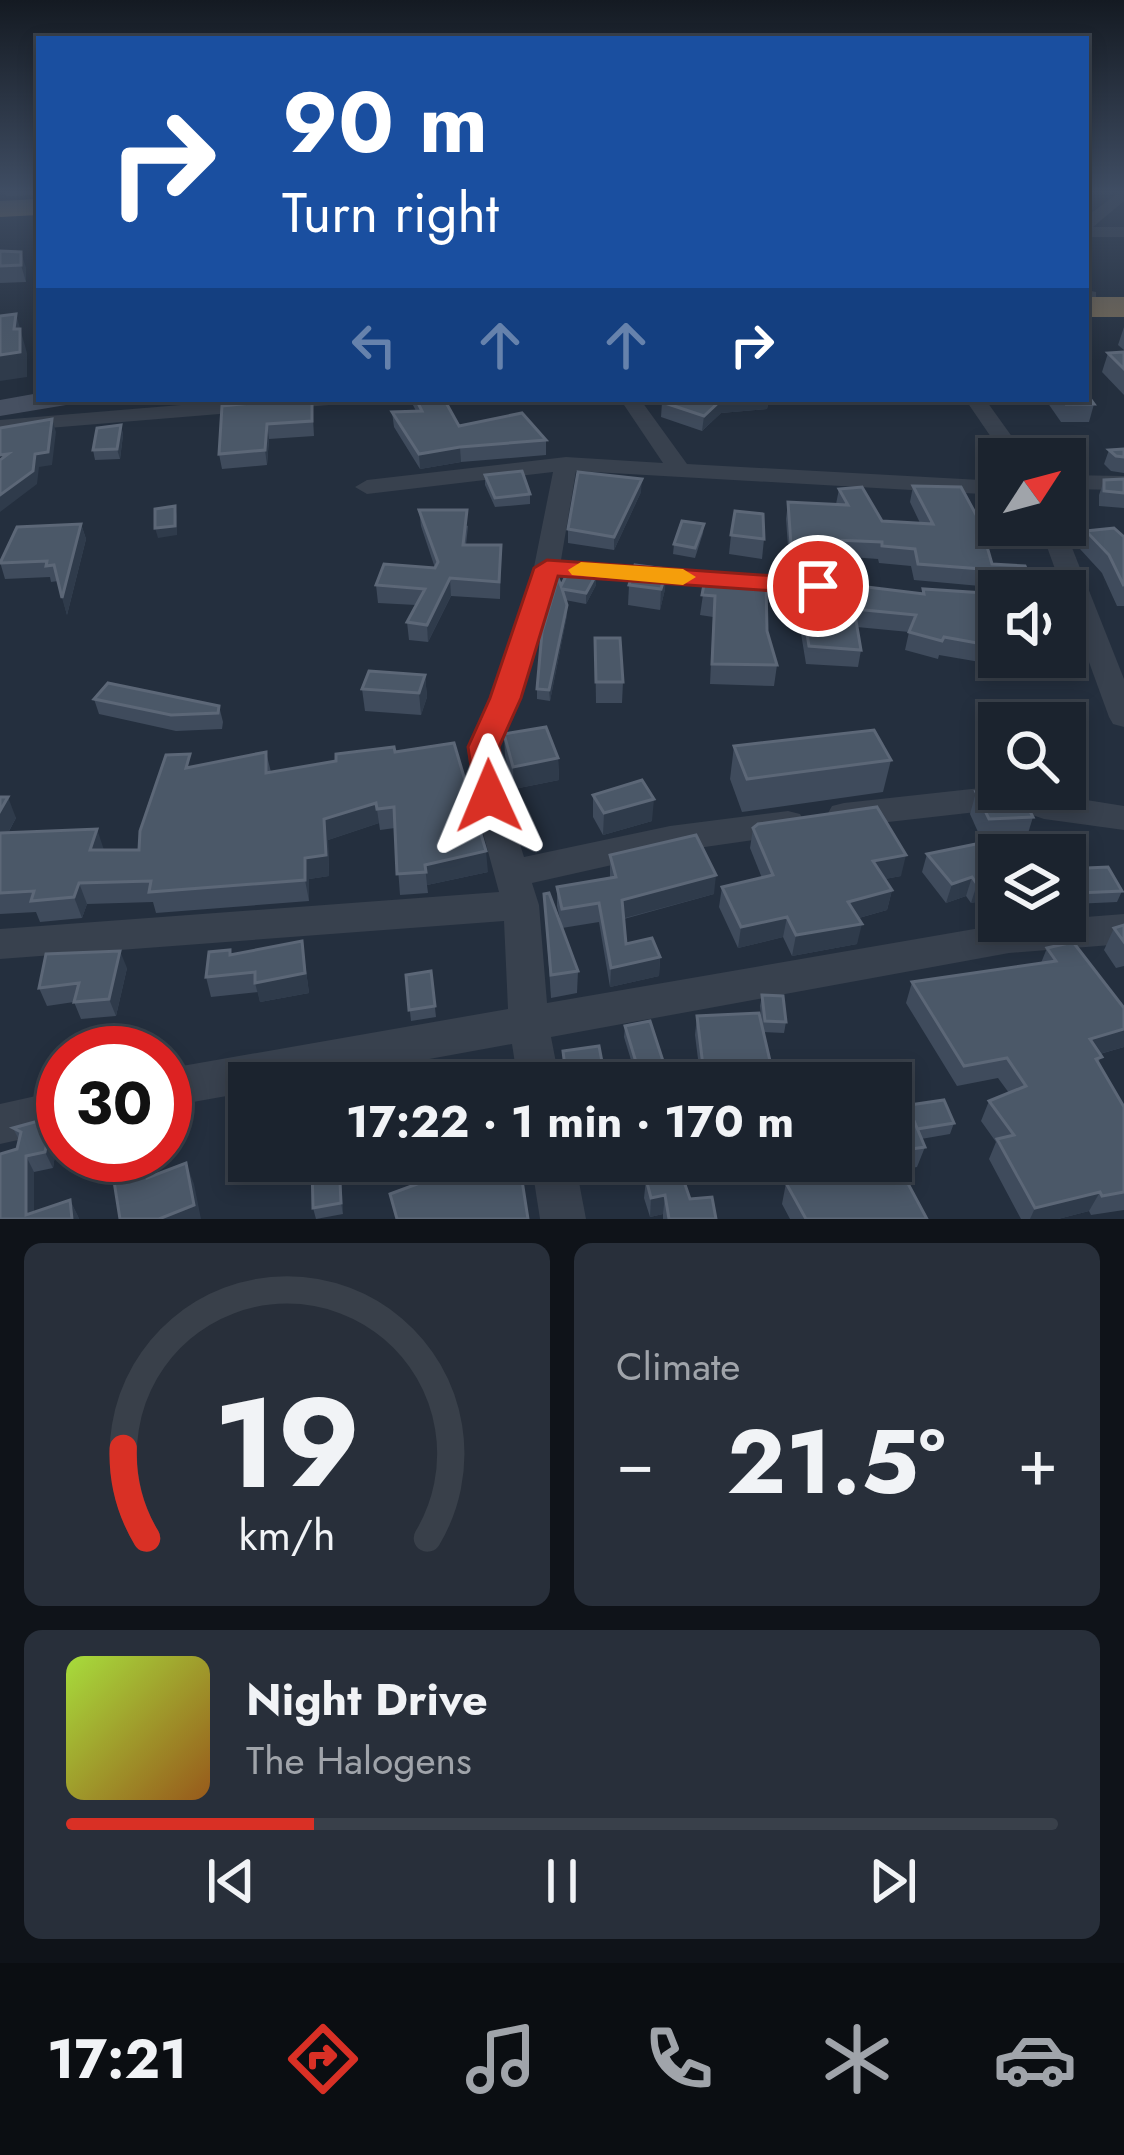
<!DOCTYPE html>
<html lang="en">
<head>
<meta charset="utf-8">
<style>
	:root { --surface:#1b232e; --page:#282f3a; --text:#f1f3f6; --muted:#a0a4aa; --line:#39404a; --accent:#d93025 }
	body { margin:0; font-family:Jost,sans-serif; background:var(--page); color:var(--text); height:100vh; display:flex; flex-direction:column; font-size:45px; white-space:nowrap }
	* { box-sizing:border-box; margin:0 }
	p { font-size:39px; color:var(--muted) }
	.icon { flex:none; width:66px; height:66px; fill:none; stroke:currentColor; stroke-width:2; stroke-linecap:round; stroke-linejoin:round }
	.map { position:relative; height:1219px; overflow:hidden }
	.panel { display:flex; flex-direction:column; gap:24px; padding:24px; background:#0f1319; flex:1 }
	.panel>* { flex:none }
	.top-card { position:absolute; left:36px; top:36px; width:1053px; height:366px; border-radius:0px; box-shadow:0 6px 18px #0003,0 0 0 3px var(--line); background:#1a4fa0; color:#fff; overflow:hidden }
	.needle { width:78px; rotate:54deg }
	.controls { position:absolute; left:978px; top:438px; display:grid; gap:24px }
	.controls a { display:grid; place-items:center; width:108px; height:108px; border-radius:0px; background:var(--surface); box-shadow:0 6px 18px #0003,0 0 0 3px var(--line); font-size:60px }
	.speed { position:absolute; left:36px; top:1026px; display:flex; gap:24px; font-size:60px; font-weight:700; text-align:center }
	.speed>* { display:grid; place-content:center; width:156px; height:156px; border-radius:50%; background:var(--surface); box-shadow:0 6px 18px #0003,0 0 0 3px var(--line); line-height:1 }
	.speed .limit { border:18px solid #d22; background:#fff; color:#111 }
	.pin { position:absolute; display:grid; place-items:center; width:102px; height:102px; color:#fff; margin:-51px; border:6px solid #fff; border-radius:50%; box-shadow:0 3px 12px #0007 }
	.me { position:absolute; width:132px; margin:-66px; rotate:359deg; stroke-linejoin:round; filter:drop-shadow(0 0 9px #0008) }
	.turn { display:flex; align-items:center; gap:42px; height:252px; padding:0 48px; font-size:54px }
	.turn .icon { width:156px; height:156px; stroke-width:2.5 }
	.turn b { display:block; font-size:84px; line-height:102px }
	.lanes { display:flex; align-items:center; height:114px; padding:0 48px; background:#0003; justify-content:center; gap:60px; direction:ltr }
	.lanes .off { opacity:.35 }
	.big { font-size:90px; font-weight:700; line-height:1.1 }
	.panel .widget { flex:1; display:flex; flex-direction:column; justify-content:center; gap:18px; min-width:0; padding:0 42px; border-radius:18px; background:var(--page) }
	.panel .dial { align-items:center; gap:0 }
	.dial svg { height:312px; overflow:visible; fill:none; stroke:var(--line); stroke-width:7; stroke-linecap:round; text-anchor:middle }
	.dial text { fill:var(--text); stroke:none }
	.song { display:flex; align-items:center; gap:36px }
	.cover { width:144px; height:144px; border-radius:18px; background:linear-gradient(135deg,hsl(80 70% 55%),hsl(30 70% 35%)) }
	.played { height:12px; border-radius:6px; background:linear-gradient(90deg,var(--accent) 25%,var(--line) 25%) }
	.keys { display:flex; justify-content:space-around; direction:ltr }
	.heat { display:flex; justify-content:space-between; align-items:center; font-size:66px; direction:ltr }
	.panel .tiles { flex:1; display:grid; gap:24px; grid-template-columns:1fr 1fr }
	.widget:last-child { grid-column:span 2 }
	.trip { position:absolute; left:228px; top:1062px; width:684px; height:120px; border-radius:0px; background:var(--surface); box-shadow:0 6px 18px #0003,0 0 0 3px var(--line); font-weight:700; line-height:120px; text-align:center }
	.menu { display:flex; height:192px; justify-content:space-around; align-items:center; background:#0b0e12; color:var(--muted) }
	.menu .icon { width:84px; height:84px }
	.menu .current { color:var(--accent) }
	.menu b { font-size:54px; color:var(--text) }
	.map>svg:first-child { display:block }
	.lines { fill:none; stroke-linecap:round; stroke-linejoin:round }
	.street { fill:#38414e; fill-rule:evenodd }
	.secondary { fill:#465061; fill-rule:evenodd }
	.highway { fill:#746855; fill-rule:evenodd }
	.wall { fill:#3f4b5c }
	.shaded-wall { fill:#2f3b4b }
	.building { fill:#4b5868; stroke:#5c6777; stroke-width:3 }
	.route { fill:#d93025; stroke:#8d1f18; stroke-width:3 }
	.slow { fill:#f59e0b }
</style>
</head>
<body>
<div class="map">
<svg width="1124" height="1219" viewBox="0 0 1124 1219">
	<rect width="100%" height="100%" fill="#242f3e"/>
	<g class="lines">
		<g class="street">
			<path d="M1122,190L1124,201L1093,227H1124V237H1086V217Z"/>
			<path d="M1086,290L1096,292V300H1086Z"/>
			<path d="M253,399H339L329,405L0,432V420Z"/>
			<path d="M620,399H640L687,464L999,481V495L576,471L561,560L845,581L858,589L845,597L557,575L521,698L499,747L505,796L524,857L670,826L788,811L800,814L805,823L800,832L788,835L670,852L532,883L539,905L547,1003L1009,923L1124,914V944L1009,953L551,1037L560,1083H518L512,1044L298,1083H249V1092L165,1107V1069L508,1009L504,921L0,959V929L499,892L473,796L467,747L491,698L534,567L553,472L367,494L355,487L367,480L566,457L663,463Z"/>
			<path d="M965,399H985L1028,459H1006Z"/>
			<path d="M1065,475L1124,476V490L1065,489Z"/>
			<path d="M1039,525H1063L1124,679V727L1113,724L1109,717Z"/>
			<path d="M999,786L1124,806V830L1044,819L1012,808L844,827L832,824L827,815L832,806L844,803Z"/>
			<path d="M63,1090V1130L0,1144V1104Z"/>
			<path d="M531,1161H575L586,1219H540Z"/>
		</g>
		<path class="secondary" d="M39,393V399H70L66,405L0,416V400Z"/>
		<g class="highway">
			<path d="M39,199V215L0,217V201Z"/>
			<rect x="1086" y="297" width="38" height="20"/>
		</g>
	</g>
	<g class="wall">
		<path d="M4,190H39V195L6,196Z"/>
		<path d="M0,251L26,268V282L0,283Z"/>
		<path d="M39,259V283H38L33,266Z"/>
		<path d="M1124,327V350L1118,345Z"/>
		<path d="M1124,352V395L1102,372L1108,353Z"/>
		<path d="M312,399L314,436L269,439L267,465L222,469L219,454Z"/>
		<path d="M410,399H444L459,426L546,440V455L461,462L420,469L394,427L392,412L416,411Z"/>
		<path d="M667,399H769L767,409L721,413L702,431L661,417L662,402Z"/>
		<path d="M895,399H962L961,401L900,405Z"/>
		<path d="M1045,399H1086L1094,404L1089,422H1061Z"/>
		<path d="M121,425L123,435L120,459L95,460L93,450Z"/>
		<path d="M1124,449V473L1111,471L1104,464L1109,450Z"/>
		<path d="M485,475L530,494V504L495,507L485,485Z"/>
		<path d="M1124,479V508L1099,506V495L1104,480Z"/>
		<path d="M913,486L992,564L1025,566L1036,591H1002V588L914,580L911,566L879,563L878,559L837,556L834,575L814,573L813,564L789,561L786,519L788,502L836,504L839,489L882,521L920,523L910,502Z"/>
		<path d="M641,492L614,550L568,543V529Z"/>
		<path d="M419,510L468,526L466,545H501L500,599L451,596L428,642L409,640L407,622L416,605L378,603L376,585L435,568L421,526Z"/>
		<path d="M81,524L86,539L67,615L58,581L51,582L50,577L5,579L0,562Z"/>
		<path d="M704,524L703,533L695,558L673,554L674,544Z"/>
		<path d="M1086,531L1124,537V606H1117L1102,573L1080,549Z"/>
		<path d="M731,535L764,539L762,559L729,554Z"/>
		<path d="M706,574L767,631L777,665L774,686L710,684L713,617L700,615Z"/>
		<path d="M818,581L922,594L923,589L999,594V657H1019L1015,668L939,655L938,659L905,650L909,632L857,627L861,650L858,667L806,664L796,603L799,586H818Z"/>
		<path d="M596,585L586,604L565,600L567,615L550,701L537,699V689L561,586Z"/>
		<path d="M629,585L665,589L660,610L628,605Z"/>
		<path d="M595,638L623,682L622,703H596Z"/>
		<path d="M425,675L427,697L421,715L365,711L362,689Z"/>
		<path d="M94,699L219,706L223,722L222,729L176,731L99,714Z"/>
		<path d="M504,734L558,758L559,780L514,789L505,756Z"/>
		<path d="M734,746L891,760L883,792L742,812L730,779Z"/>
		<path d="M266,752L271,772L395,752L488,872L427,885L428,893L400,895L395,828L380,830L379,823L328,840L329,876L309,879V901L156,913L153,902L87,904L82,918L40,922L36,912L0,914V797L16,818L8,833L104,850H139L193,766Z"/>
		<path d="M976,792L1033,817L1026,840L982,841L970,814Z"/>
		<path d="M593,795L652,821L603,835L593,817Z"/>
		<path d="M753,828L901,876L885,879L892,890L887,910L859,918L857,944L792,956L783,937L738,948L719,907L722,887L762,878L750,848Z"/>
		<path d="M927,854L999,860V897L971,903L966,896L946,903L922,872Z"/>
		<path d="M610,855L714,894L624,919L626,944L660,957L659,976L610,987L599,922L562,928L557,906V887L610,878Z"/>
		<path d="M1066,869L1122,891L1117,902L1074,904L1065,886Z"/>
		<path d="M544,894L578,971L577,993L551,998Z"/>
		<path d="M1124,925V966L1116,968L1104,950L1114,928Z"/>
		<path d="M302,941L309,993L260,1002L258,992L211,997L206,977L230,950L232,955Z"/>
		<path d="M1047,948L1124,1008V1047L1100,1054L1099,1063L1124,1107V1210L1091,1215L1089,1211L1058,1219H1021L989,1159L996,1142L981,1121L989,1101L1009,1093L998,1078L957,1086L906,1003L912,982L1041,963Z"/>
		<path d="M127,968L116,1016L81,1019L74,1002L47,1006L39,988Z"/>
		<path d="M431,971L436,1017L411,1021L406,975Z"/>
		<path d="M762,995L786,1022L784,1033L763,1032L760,1006Z"/>
		<path d="M697,1016L770,1061L766,1081L701,1083L695,1035Z"/>
		<path d="M625,1026L664,1078L638,1083L624,1037Z"/>
		<path d="M903,1106L954,1123L950,1134L921,1139L925,1147L917,1167L901,1170L927,1219H790L782,1204L786,1183L792,1181L786,1161H891V1112L902,1110Z"/>
		<path d="M63,1115V1149H56L53,1168L34,1172V1212L70,1200L79,1219H0L19,1140L13,1128Z"/>
		<path d="M339,1161L343,1214L316,1219L313,1208Z"/>
		<path d="M646,1179L690,1199L716,1219H663V1214L650,1217L644,1198Z"/>
	</g>
	<g class="shaded-wall">
		<path d="M21,252L26,268V282L21,265Z"/>
		<path d="M16,314L27,353V377L0,381V355L14,329Z"/>
		<path d="M722,399H769L767,409L721,413L702,431L704,416Z"/>
		<path d="M52,419L56,432L52,465L39,467L37,484L0,512V495L35,454Z"/>
		<path d="M267,424L269,439L267,465L265,450Z"/>
		<path d="M121,425L123,435L120,459L117,449Z"/>
		<path d="M460,447L461,462L420,469L419,454Z"/>
		<path d="M642,479L641,492L614,550V537Z"/>
		<path d="M175,506L177,516V535L158,538L155,528Z"/>
		<path d="M81,524L86,539L67,615L62,598Z"/>
		<path d="M667,569L665,589L660,610L661,589Z"/>
		<path d="M596,575V585L586,604V593Z"/>
		<path d="M450,578L451,596L428,642L427,625Z"/>
		<path d="M567,605V615L550,701L549,690Z"/>
		<path d="M425,675L427,697L421,715L419,693Z"/>
		<path d="M558,758L559,780L514,789L513,767Z"/>
		<path d="M8,797L16,818L0,847V811Z"/>
		<path d="M654,799L652,821L603,835L604,813Z"/>
		<path d="M376,803L379,823L328,840L329,876L309,879V901L305,880V858L324,819Z"/>
		<path d="M97,829L104,850H90Z"/>
		<path d="M486,851L488,872L427,885L425,865Z"/>
		<path d="M906,855L901,876L868,882L873,861Z"/>
		<path d="M716,875L714,894L621,919L622,900Z"/>
		<path d="M972,877L966,896L946,903L952,884Z"/>
		<path d="M999,879V897L971,903L977,884Z"/>
		<path d="M79,883L87,904L82,918L74,897Z"/>
		<path d="M892,890L887,910L844,922L848,902Z"/>
		<path d="M787,917L783,937L738,948L741,927Z"/>
		<path d="M862,924L857,944L792,956L796,935Z"/>
		<path d="M302,941L309,993L260,1002L255,983Z"/>
		<path d="M120,951L127,968L116,1016L109,999Z"/>
		<path d="M660,957L659,976L610,987L611,968Z"/>
		<path d="M1124,1029V1047L1081,1059L1090,1039Z"/>
		<path d="M665,1067L664,1078L638,1083L639,1072Z"/>
		<path d="M49,1133L56,1149L53,1168L45,1152Z"/>
		<path d="M142,1155H145L149,1166L156,1199L147,1178Z"/>
		<path d="M26,1156L34,1172V1219L26,1215Z"/>
		<path d="M339,1161L341,1170L343,1214L341,1203Z"/>
		<path d="M186,1163L194,1184L201,1219H159Z"/>
		<path d="M1100,1192L1089,1211L1058,1219H1030L1035,1208Z"/>
		<path d="M665,1195L663,1214L650,1217L651,1198Z"/>
		<path d="M70,1200L78,1216L79,1219H72Z"/>
	</g>
	<g class="building">
		<path d="M0,251L21,252V265L0,266Z"/>
		<path d="M16,314L14,329H20V352L0,355V316Z"/>
		<path d="M1124,352V369L1108,353Z"/>
		<path d="M1086,393L1094,404H1066L1063,399H1086Z"/>
		<path d="M288,399H312V421L267,424L265,450L219,454L222,406Z"/>
		<path d="M416,399H444L459,426L522,413L546,440L460,447L419,454L392,412L422,411Z"/>
		<path d="M667,399H722L704,416L662,402Z"/>
		<path d="M52,419L48,452L35,454L33,471L0,495V460L8,454L0,455V428Z"/>
		<path d="M121,425L117,449L93,450L97,428Z"/>
		<path d="M1124,449V457L1116,456L1109,450Z"/>
		<path d="M522,471L530,494L495,498L485,475Z"/>
		<path d="M578,472L642,479L614,537L568,529Z"/>
		<path d="M1124,479V493L1104,491V480Z"/>
		<path d="M913,486L961,487L980,522L992,564L1025,566L1036,591H1007V571L918,564L915,549L882,546V542L835,540L837,558L816,556V548L791,545L788,502L848,505L839,489L862,487L882,521L933,524Z"/>
		<path d="M175,506V526L155,528V509Z"/>
		<path d="M419,510H467L463,545H501L499,582L450,578L427,625L407,622L425,589L376,585L384,564L435,568L438,562Z"/>
		<path d="M735,511L763,514L764,539L731,535Z"/>
		<path d="M682,521L704,524L695,548L674,544Z"/>
		<path d="M81,524L62,598L54,565L46,566L47,561L0,563L17,527Z"/>
		<path d="M1114,528L1124,537V586L1109,555L1086,531Z"/>
		<path d="M635,565L667,569L661,589L629,585Z"/>
		<path d="M569,570L596,575L586,593L562,589L567,605L549,690L537,689L542,632L558,578L561,586Z"/>
		<path d="M706,574L766,582L767,631L777,665L712,664L715,596L702,595Z"/>
		<path d="M818,581L924,594L923,589L999,594V647L944,637L942,641L909,632L916,615L854,609L861,650L809,646L799,586H819Z"/>
		<path d="M595,638H620L623,682H596Z"/>
		<path d="M369,671L425,675L419,693L362,689Z"/>
		<path d="M108,683L219,706L218,713L171,715L94,699Z"/>
		<path d="M546,727L558,758L513,767L504,734Z"/>
		<path d="M874,730L891,760L747,779L734,746Z"/>
		<path d="M454,743L486,851L425,865L426,872L397,874L394,807L377,809L376,803L324,819L326,855L305,858V880L149,892L151,881L79,883L74,897L31,901L34,891L0,893V833L97,829L90,850H139L140,831L166,755L190,754L186,768L266,752V773L336,761V754L394,747L395,752Z"/>
		<path d="M642,780L654,799L604,813L593,795Z"/>
		<path d="M976,792L1023,798L1033,817L989,819Z"/>
		<path d="M0,797H8L0,811Z"/>
		<path d="M877,807L906,855L873,861L892,890L848,902L862,924L796,935L787,917L741,927L722,887L773,875L753,828L758,824Z"/>
		<path d="M696,835L716,875L622,900L626,944L652,938L660,957L611,968L599,903L562,909L557,887L616,877L610,855Z"/>
		<path d="M986,842L999,860V879L977,884L972,877L952,884L927,854Z"/>
		<path d="M1108,867L1122,891L1078,893L1066,869Z"/>
		<path d="M549,893L578,971L551,975L544,894Z"/>
		<path d="M1124,925V942L1114,928Z"/>
		<path d="M302,941L305,973L255,983V972L206,977L209,952L230,950V955Z"/>
		<path d="M1073,942L1124,1008V1029L1090,1039L1102,1057L1096,1059L1124,1107V1192L1102,1196L1100,1192L1035,1208L997,1139L1014,1135L989,1101L1026,1086L1007,1058L964,1066L912,982L1056,961L1047,948Z"/>
		<path d="M120,951L109,999L74,1002L79,983L39,988L46,954Z"/>
		<path d="M431,971L435,1006L409,1010L406,975Z"/>
		<path d="M762,995L783,996L786,1022L765,1021Z"/>
		<path d="M759,1013L770,1061L728,1064L730,1083H705L697,1016Z"/>
		<path d="M650,1021L665,1067L639,1072L625,1026Z"/>
		<path d="M599,1046L606,1083H567L563,1051Z"/>
		<path d="M434,1065L437,1083H385L384,1074Z"/>
		<path d="M818,1066L825,1083H778L775,1075Z"/>
		<path d="M944,1100L954,1123L917,1129L909,1109L905,1110L903,1106Z"/>
		<path d="M909,1109L925,1147L891,1152L927,1219H806L786,1183L803,1176L797,1161H891V1112Z"/>
		<path d="M60,1115H63V1133H49L45,1152L26,1156V1215L70,1200L72,1219H0V1154L17,1149L21,1132L13,1128Z"/>
		<path d="M113,1155H142L147,1178L186,1163L194,1205L159,1219H120L110,1156Z"/>
		<path d="M329,1161H339L341,1203L313,1208L312,1164Z"/>
		<path d="M453,1161H519L528,1219H397L390,1194L455,1170Z"/>
		<path d="M680,1170L690,1199L712,1197L716,1219H669L665,1195L651,1198L646,1179Z"/>
	</g>
	<linearGradient id="sky" x2="0" y2="1"><stop stop-color="#141a22"/><stop offset="0.53" stop-color="#3f4d63"/><stop offset="1" stop-color="#3f4d63" stop-opacity="0"/></linearGradient>
	<rect width="1124" height="361" fill="url(#sky)"/>
	<path class="route" d="M547,560L818,579L832,586L818,594L558,576L521,698L499,747L506,796L501,804H477L468,747L490,698L534,568Z"/>
	<path class="slow" d="M581,562L683,569L696,577L683,585L572,575L568,570Z"/>
</svg>
<div class="controls">
<a><svg class="needle" viewBox="-14 -14 28 28"><path d="M0-13l5 13h-10z" fill="#e53935"/><path d="M0 13l5-13h-10z" fill="#a0a4aa"/></svg></a>
<a><svg class="icon" aria-label="sound" viewBox="0 0 24 24"><path d="M4 9h4l5-4v14l-5-4H4zM17 9q2 3 0 6"/></svg></a>
<a><svg class="icon" aria-label="search" viewBox="0 0 24 24"><circle cx="10" cy="10" r="6"/><path d="M15 15l6 6"/></svg></a>
<a><svg class="icon" aria-label="layers" viewBox="0 0 24 24"><path d="M12 4l9 5-9 5-9-5zM3 14l9 5 9-5"/></svg></a>
</div>
<div class="speed"><div class="limit">30</div></div>
<div class="pin" style="left:818px;top:586px;background:#d93025"><svg class="icon" aria-label="arrive" viewBox="0 0 24 24"><path d="M6 21V4h12l-3 4 3 4H6"/></svg></div>
<svg class="me" style="left:489px;top:796px" viewBox="-20 -20 40 40"><path d="M0-17L14 15 0 8-14 15z" fill="#d93025" stroke="#fff" stroke-width="4"/></svg>
<div class="trip">17:22 · 1 min · 170 m</div>
<div class="top-card">
<div class="turn"><svg class="icon" aria-label="right" viewBox="0 0 24 24"><path d="M7 20v-9h11M14 6l5 5-5 5"/></svg><div><b>90 m</b>Turn right</div></div>
<div class="lanes"><svg class="icon off" aria-label="left" viewBox="0 0 24 24"><path d="M17 20v-9H6M10 6l-5 5 5 5"/></svg><svg class="icon off" aria-label="ahead" viewBox="0 0 24 24"><path d="M12 20V5M6 11l6-6 6 6"/></svg><svg class="icon off" aria-label="ahead" viewBox="0 0 24 24"><path d="M12 20V5M6 11l6-6 6 6"/></svg><svg class="icon" aria-label="right" viewBox="0 0 24 24"><path d="M7 20v-9h11M14 6l5 5-5 5"/></svg></div>
</div>
</div>
<section class="panel">
<div class="tiles">
<div class="widget dial"><svg viewBox="0 0 100 80">
<path d="M14 69A42 42 0 1 1 86 69"/>
<path d="M14 69A42 42 0 0 1 8 46" stroke="#d93025"/>
<text x="50" y="56" font-size="32" font-weight="700">19</text>
<text x="50" y="72" font-size="11">km/h</text>
</svg></div>
<div class="widget"><p>Climate</p>
<div class="heat"><a>−</a><b class="big">21.5°</b><a>+</a></div>
</div>
<div class="widget">
<div class="song"><i class="cover"></i><div><b>Night Drive</b><p>The Halogens</p></div></div>
<div class="played"></div>
<div class="keys"><svg class="icon" aria-label="previous" viewBox="0 0 24 24"><path d="M18 5L8 12l10 7zM5 5v14"/></svg><svg class="icon" aria-label="pause" viewBox="0 0 24 24"><path d="M8 5v14M16 5v14"/></svg><svg class="icon" aria-label="next" viewBox="0 0 24 24"><path d="M6 5l10 7-10 7zM19 5v14"/></svg></div>
</div>
</div>
</section>
<nav class="menu">
<b>17:21</b>
<svg class="icon current" aria-label="directions" viewBox="0 0 24 24"><path d="M12 3l9 9-9 9-9-9zM9 14v-3h6M13 9l2 2-2 2"/></svg>
<svg class="icon" aria-label="music" viewBox="0 0 24 24"><path d="M9 18V5l10-2v13"/><circle cx="6" cy="18" r="3"/><circle cx="16" cy="16" r="3"/></svg>
<svg class="icon" aria-label="phone" viewBox="0 0 24 24"><path d="M5 4h4l2 5-3 2q2 4 5 5l2-3 5 2v4C11 20 4 13 5 4z"/></svg>
<svg class="icon" aria-label="climate" viewBox="0 0 24 24"><path d="M12 3v18M4 7l16 10M4 17L20 7"/></svg>
<svg class="icon" aria-label="car" viewBox="0 0 24 24"><path d="M5 17H2v-5l4-1 3-4h7l3 4 3 1v5h-3M9 17h6M6 11h13"/><circle cx="7" cy="17" r="2"/><circle cx="17" cy="17" r="2"/></svg>
</nav>
</body>
</html>
